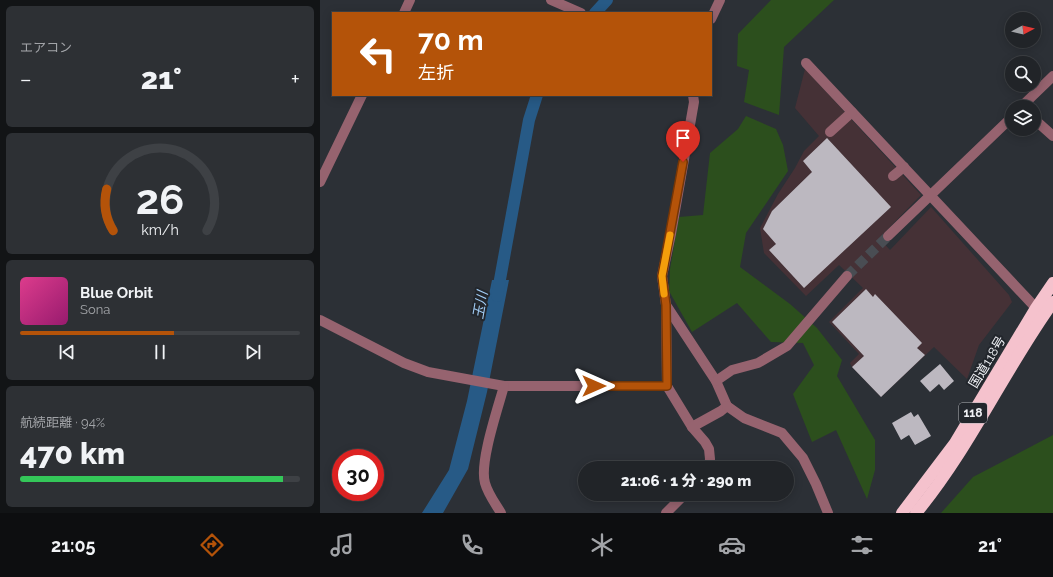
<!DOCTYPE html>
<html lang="ja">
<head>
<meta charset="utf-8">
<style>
	:root { --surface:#212428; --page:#2d3034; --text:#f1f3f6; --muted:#a2a4a8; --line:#3e4145; --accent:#b45309 }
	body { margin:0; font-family:Raleway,"Noto Sans JP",sans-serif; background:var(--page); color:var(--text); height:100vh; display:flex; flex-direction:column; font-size:15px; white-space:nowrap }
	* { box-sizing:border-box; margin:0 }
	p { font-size:13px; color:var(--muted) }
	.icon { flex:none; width:22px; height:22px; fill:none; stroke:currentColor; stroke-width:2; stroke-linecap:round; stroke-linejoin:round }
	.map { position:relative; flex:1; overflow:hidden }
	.details { display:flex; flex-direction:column; gap:6px; padding:6px; background:#121416; width:320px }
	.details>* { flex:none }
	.hud { position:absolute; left:12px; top:12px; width:380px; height:84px; border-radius:0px; box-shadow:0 2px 10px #0003,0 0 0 1px var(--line); background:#b45309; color:#fff; overflow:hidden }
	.needle { width:26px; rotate:83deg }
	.controls { position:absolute; left:685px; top:12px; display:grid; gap:8px }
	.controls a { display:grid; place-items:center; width:36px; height:36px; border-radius:50%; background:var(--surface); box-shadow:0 2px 10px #0003,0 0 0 1px var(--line); font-size:20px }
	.speed { position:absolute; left:12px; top:449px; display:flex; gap:8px; font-size:20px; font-weight:700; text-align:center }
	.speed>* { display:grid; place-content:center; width:52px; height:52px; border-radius:50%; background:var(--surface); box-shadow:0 2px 10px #0003,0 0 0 1px var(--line); line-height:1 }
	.speed .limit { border:6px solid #d22; background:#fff; color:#111 }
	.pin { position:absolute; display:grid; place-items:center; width:34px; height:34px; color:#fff; margin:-41px -17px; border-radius:50% 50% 50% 0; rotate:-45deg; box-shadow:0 0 4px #0007 }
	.pin .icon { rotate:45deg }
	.me { position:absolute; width:44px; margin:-22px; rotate:90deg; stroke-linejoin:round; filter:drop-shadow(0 0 3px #0008) }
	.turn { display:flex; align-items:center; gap:14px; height:84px; padding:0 20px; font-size:18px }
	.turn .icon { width:52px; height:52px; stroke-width:2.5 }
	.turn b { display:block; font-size:28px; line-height:34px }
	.big { font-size:30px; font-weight:800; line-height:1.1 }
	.details .card { flex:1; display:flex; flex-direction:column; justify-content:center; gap:6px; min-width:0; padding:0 14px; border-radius:6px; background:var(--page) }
	.details .dial { align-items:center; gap:0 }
	.dial svg { height:104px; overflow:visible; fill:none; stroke:var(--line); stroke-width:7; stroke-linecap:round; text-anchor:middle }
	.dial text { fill:var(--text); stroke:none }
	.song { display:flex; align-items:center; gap:12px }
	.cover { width:48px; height:48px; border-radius:6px; background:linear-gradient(135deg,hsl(330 70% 55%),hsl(320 70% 35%)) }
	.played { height:4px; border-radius:2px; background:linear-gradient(90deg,var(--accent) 55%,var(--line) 55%) }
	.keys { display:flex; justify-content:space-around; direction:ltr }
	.heat { display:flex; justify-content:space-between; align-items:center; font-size:22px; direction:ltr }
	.charge { height:6px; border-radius:3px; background:linear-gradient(90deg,#34c759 94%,var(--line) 0) }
	.trip { position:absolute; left:258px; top:461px; width:216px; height:40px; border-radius:20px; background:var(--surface); box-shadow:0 2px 10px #0003,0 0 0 1px var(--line); font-weight:800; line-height:40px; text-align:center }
	.tab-bar { display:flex; height:64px; justify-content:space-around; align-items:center; background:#0d0e10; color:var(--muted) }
	.tab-bar .icon { width:28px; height:28px }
	.tab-bar .on { color:var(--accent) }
	.tab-bar b { font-size:18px; color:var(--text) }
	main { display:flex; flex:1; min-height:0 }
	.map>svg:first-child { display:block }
	.commercial { fill:#453136 }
	.green { fill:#2c4f1d }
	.water { fill:#275a86 }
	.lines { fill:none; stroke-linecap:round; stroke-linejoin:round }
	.river { stroke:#275a86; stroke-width:12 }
	.building { fill:#bcb8c0 }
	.minor-tunnel { stroke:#494d53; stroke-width:10; stroke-dasharray:10 5; stroke-linecap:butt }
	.minor { stroke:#96636f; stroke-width:10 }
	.highway { stroke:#f5c2cd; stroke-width:12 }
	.route-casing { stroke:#753606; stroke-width:10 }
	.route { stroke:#b45309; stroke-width:7 }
	.slow { stroke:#f59e0b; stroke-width:7 }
	.labels { text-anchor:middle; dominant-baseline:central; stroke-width:4; stroke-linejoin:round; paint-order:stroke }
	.shield { fill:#22262c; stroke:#b2b4b9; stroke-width:1 }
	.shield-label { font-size:12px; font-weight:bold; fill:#eff1f5 }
	.street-label { font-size:13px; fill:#eff1f5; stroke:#22262c }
	.water-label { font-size:14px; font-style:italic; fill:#a2cdf5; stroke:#22262c }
</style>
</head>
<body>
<main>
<section class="details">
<div class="card"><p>エアコン</p>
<div class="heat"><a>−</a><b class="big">21°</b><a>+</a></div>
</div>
<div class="card dial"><svg viewBox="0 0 100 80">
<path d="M14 69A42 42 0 1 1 86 69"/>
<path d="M14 69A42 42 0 0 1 9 37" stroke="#b45309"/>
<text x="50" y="56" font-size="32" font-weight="700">26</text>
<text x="50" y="72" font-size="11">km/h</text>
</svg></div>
<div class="card">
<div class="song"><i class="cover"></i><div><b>Blue Orbit</b><p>Sona</p></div></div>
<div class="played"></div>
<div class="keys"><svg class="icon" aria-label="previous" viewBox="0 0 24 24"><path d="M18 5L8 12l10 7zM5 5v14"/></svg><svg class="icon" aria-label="pause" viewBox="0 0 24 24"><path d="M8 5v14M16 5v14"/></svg><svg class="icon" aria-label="next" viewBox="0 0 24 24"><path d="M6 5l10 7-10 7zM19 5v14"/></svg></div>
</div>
<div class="card"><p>航続距離 · 94%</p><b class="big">470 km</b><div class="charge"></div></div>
</section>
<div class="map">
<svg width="733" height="513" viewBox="0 0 733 513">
	<rect width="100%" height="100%" fill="#2c3036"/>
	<path class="commercial" d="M485,69L601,195L559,238L570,250L611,207L689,295L692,302L659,345L647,379L614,347L561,397L532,367L530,363L539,354L509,322L543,288L519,265L486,296L444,253L440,228L458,194L475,168L484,151L499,136L475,108Z"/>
	<g class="green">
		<path d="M451,0H514L464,47L459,115L424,102L429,70L417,66L418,34Z"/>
		<path d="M426,116L456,129L463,145L468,171L426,233L420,267L470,304L497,328L522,360L517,376L555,440V470L547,499L516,430L492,442L473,394L494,365L483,343L451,342L417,303L372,332L349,291L350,269L359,217L383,215L390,153L418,129Z"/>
		<path d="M733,435V513H621L653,477Z"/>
	</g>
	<path class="water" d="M172,280H189L167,392L148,469L123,513H102L129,470L147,401Z"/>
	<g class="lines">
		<g class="river">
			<path d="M275,13L287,0"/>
			<path d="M177,296L209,120L217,95"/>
		</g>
	</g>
	<g class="building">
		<path d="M507,138L571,207L484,288L449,250L456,244L443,229L452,211L492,172L483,161Z"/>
		<path d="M546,289L553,297L555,294L602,343L597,348L605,355L561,397L532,367L544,356L512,322Z"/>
		<path d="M620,364L634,381L624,390L619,384L610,392L600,381Z"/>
		<path d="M591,412L594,417L598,414L611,436L595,445L589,435L581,440L572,423Z"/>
	</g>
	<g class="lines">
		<path class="minor-tunnel" d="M527,276L568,236"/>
		<g class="minor">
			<path d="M231,0L261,13"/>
			<path d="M84,13L90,0"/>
			<path d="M391,19L400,0"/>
			<path d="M486,63L716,308L722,312"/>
			<path d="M373,95L374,102L351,234L342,276L346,305L347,386L372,427L385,442L389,449L390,459L389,468"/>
			<path d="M701,107L733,76"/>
			<path d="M714,119L733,136"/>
			<path d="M510,132L532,112"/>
			<path d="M573,176L584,167"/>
			<path d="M0,182L42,95"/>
			<path d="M568,236L692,117"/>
			<path d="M346,305L396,381L407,406L401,411L372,427"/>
			<path d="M0,320L84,363L108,372L184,386H347"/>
			<path d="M396,381L412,370L438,363L467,346L527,276"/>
			<path d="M407,406L424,418L462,433L483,458L496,484L508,513"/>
			<path d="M181,513C175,503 168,494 165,483C159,463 178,408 184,386"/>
			<path d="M346,513L365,494"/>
		</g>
		<g class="highway">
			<path d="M582,513L635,443L716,308L733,283"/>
			<path d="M596,513C650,448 684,370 733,302"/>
		</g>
	</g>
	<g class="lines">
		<g class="route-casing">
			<path id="route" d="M274,386H347L346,305L342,276L363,162"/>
		</g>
		<use href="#route" class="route"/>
		<path class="slow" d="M344,294L342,276L350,235"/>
	</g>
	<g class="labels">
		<rect class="shield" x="639" y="403" width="28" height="20" rx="3"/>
		<g class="shield-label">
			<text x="653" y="413">118</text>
		</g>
		<g class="street-label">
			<text transform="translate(667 362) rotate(-59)">国道118号</text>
		</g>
		<g class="water-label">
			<text transform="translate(160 305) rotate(-80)">玉川</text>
		</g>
	</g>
</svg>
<div class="controls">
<a><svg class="needle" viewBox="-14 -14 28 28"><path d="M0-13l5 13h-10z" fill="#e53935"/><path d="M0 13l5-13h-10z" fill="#a2a4a8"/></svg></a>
<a><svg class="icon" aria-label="search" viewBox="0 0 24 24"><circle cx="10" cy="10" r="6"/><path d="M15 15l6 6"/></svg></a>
<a><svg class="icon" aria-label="layers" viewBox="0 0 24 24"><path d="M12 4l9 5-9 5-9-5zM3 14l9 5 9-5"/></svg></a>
</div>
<div class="speed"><div class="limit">30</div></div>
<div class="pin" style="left:363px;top:162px;background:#d93025"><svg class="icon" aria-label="arrive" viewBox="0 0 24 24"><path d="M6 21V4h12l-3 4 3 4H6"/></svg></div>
<svg class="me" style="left:274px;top:386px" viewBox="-20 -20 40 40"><path d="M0-17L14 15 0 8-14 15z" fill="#b45309" stroke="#fff" stroke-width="4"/></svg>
<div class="trip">21:06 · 1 分 · 290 m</div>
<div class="hud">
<div class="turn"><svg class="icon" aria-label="left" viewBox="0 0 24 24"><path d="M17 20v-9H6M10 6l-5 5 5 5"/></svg><div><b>70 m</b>左折</div></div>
</div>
</div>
</main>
<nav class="tab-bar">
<b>21:05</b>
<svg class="icon on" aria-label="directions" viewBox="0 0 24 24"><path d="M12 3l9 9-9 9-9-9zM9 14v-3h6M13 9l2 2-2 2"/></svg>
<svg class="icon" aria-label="music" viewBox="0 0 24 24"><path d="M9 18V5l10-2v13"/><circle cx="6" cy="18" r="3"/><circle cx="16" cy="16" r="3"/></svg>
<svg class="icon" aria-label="phone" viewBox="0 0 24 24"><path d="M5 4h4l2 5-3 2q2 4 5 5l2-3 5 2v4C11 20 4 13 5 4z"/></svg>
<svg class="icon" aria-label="climate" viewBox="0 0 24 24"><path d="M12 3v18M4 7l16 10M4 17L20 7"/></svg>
<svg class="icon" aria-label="car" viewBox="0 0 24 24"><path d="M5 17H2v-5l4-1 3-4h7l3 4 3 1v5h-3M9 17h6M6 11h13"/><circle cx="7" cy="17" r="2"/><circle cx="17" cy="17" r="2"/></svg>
<svg class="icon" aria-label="filters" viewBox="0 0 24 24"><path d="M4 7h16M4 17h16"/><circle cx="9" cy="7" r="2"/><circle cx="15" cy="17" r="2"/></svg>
<b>21°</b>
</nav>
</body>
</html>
